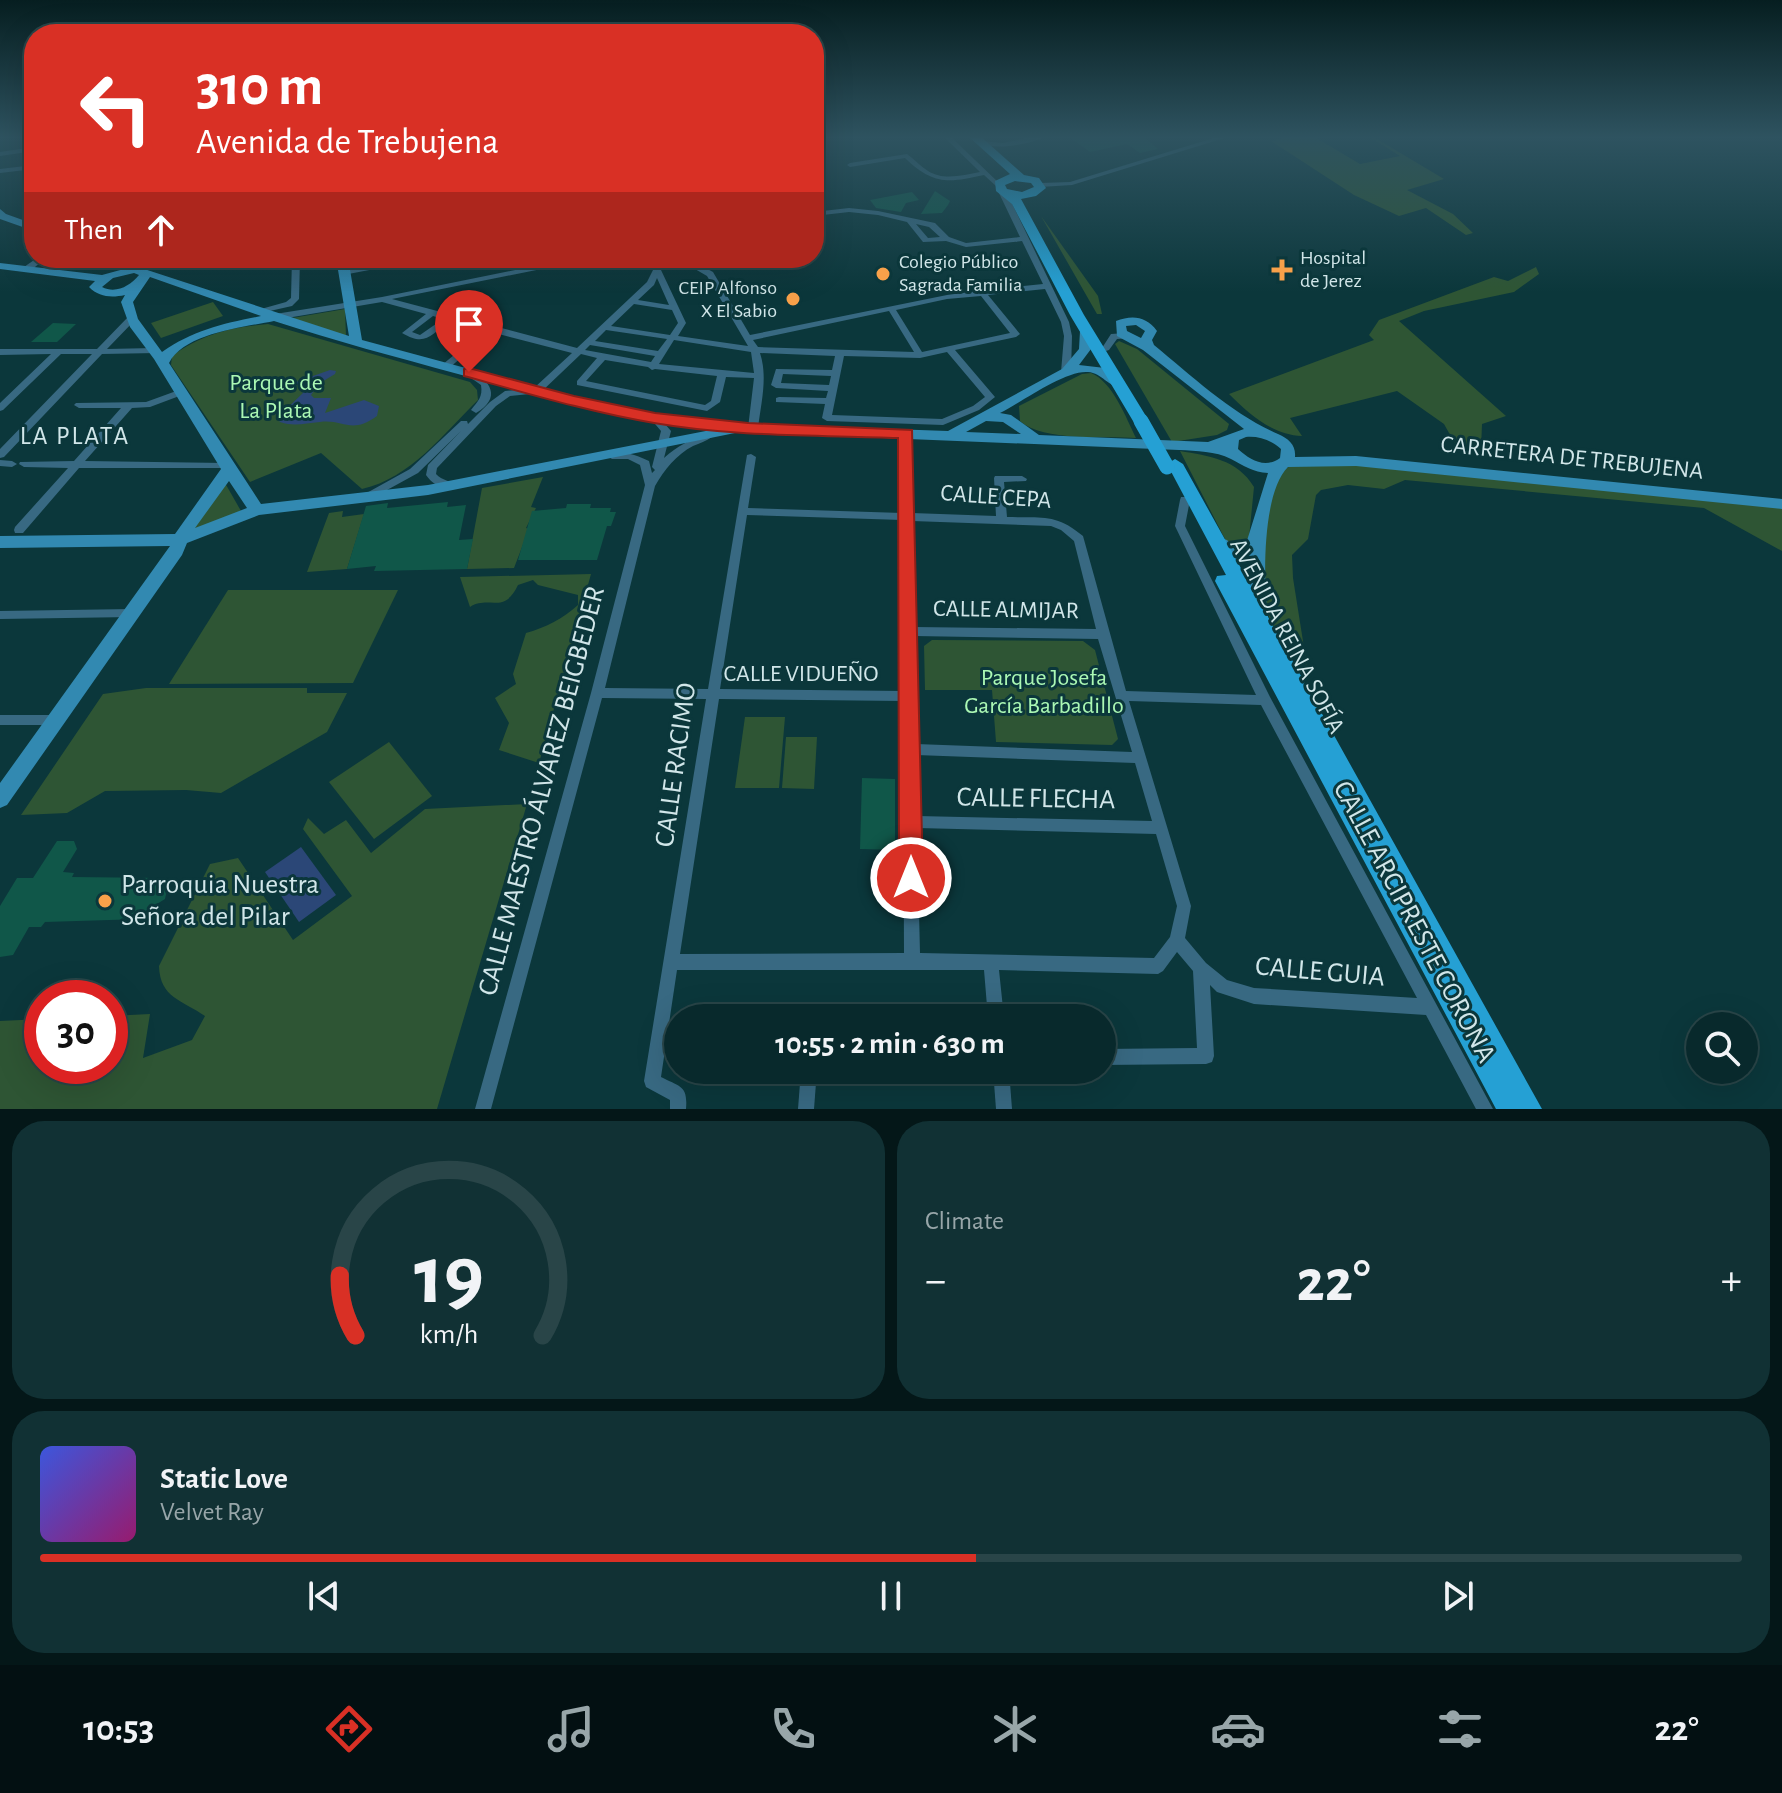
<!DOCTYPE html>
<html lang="en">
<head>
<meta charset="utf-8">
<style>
	:root { --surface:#08292c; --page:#113134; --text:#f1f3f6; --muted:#98a6a9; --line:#294548; --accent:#d93025 }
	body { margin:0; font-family:"Alegreya Sans",sans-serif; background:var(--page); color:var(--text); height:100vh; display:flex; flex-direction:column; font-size:30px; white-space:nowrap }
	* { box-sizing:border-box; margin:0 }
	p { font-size:26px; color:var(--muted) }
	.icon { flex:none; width:44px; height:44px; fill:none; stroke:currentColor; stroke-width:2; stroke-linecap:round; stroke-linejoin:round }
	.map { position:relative; height:1109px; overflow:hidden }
	.panel { display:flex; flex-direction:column; gap:12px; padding:12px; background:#041718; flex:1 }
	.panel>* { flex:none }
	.top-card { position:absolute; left:24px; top:24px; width:800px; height:244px; border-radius:32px; box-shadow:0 8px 32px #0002,0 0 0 2px var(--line); background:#d93025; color:#fff; overflow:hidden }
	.tools { position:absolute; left:1686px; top:1012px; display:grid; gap:16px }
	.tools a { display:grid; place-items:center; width:72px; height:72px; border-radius:50%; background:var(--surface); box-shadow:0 8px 32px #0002,0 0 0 2px var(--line); font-size:40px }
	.speed { position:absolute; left:24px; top:980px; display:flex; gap:16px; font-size:40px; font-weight:700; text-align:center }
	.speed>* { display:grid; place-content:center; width:104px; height:104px; border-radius:50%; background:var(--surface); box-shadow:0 8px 32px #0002,0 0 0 2px var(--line); line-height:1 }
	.speed .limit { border:12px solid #d22; background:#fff; color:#111 }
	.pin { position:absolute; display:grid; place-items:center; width:68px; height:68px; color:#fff; margin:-82px -34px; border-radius:50% 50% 50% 0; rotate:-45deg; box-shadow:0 0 8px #0007 }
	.pin .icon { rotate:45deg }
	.me { position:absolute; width:88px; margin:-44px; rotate:0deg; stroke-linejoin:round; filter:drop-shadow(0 0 6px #0008) }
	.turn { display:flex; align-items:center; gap:28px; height:168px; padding:0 40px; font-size:36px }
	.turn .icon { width:104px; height:104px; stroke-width:2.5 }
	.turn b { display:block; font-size:56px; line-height:68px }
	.then { display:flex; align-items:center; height:76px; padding:0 40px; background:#0003; gap:16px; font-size:30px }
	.big { font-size:60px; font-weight:700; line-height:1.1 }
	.panel .tile { flex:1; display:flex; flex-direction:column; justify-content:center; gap:12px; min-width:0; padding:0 28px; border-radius:32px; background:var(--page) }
	.panel .dial { align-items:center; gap:0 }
	.dial svg { height:208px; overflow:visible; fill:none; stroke:var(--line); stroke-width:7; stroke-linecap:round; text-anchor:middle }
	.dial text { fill:var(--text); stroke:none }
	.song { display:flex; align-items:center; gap:24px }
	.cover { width:96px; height:96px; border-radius:12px; background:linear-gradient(135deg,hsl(230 70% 55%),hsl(320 70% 35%)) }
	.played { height:8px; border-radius:4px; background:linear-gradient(90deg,var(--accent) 55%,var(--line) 55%) }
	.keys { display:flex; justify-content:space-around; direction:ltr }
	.heat { display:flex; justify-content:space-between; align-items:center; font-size:44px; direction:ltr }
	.panel .tiles { flex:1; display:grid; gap:12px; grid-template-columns:1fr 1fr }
	.tile:last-child { grid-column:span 2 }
	.trip { position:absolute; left:664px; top:1004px; width:452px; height:80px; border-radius:40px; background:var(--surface); box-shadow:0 8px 32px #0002,0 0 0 2px var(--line); font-weight:700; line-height:80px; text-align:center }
	.tab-bar { display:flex; height:128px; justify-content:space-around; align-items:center; background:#031012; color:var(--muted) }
	.tab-bar .icon { width:56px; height:56px }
	.tab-bar .on { color:var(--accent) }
	.tab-bar b { font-size:36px; color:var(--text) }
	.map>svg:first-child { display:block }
	.green { fill:#2e5534 }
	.water { fill:#2b4777 }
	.building { fill:#105749 }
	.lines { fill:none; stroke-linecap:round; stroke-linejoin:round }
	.street { fill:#386982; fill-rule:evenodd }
	.secondary { fill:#3289b1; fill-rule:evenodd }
	.primary { fill:#25a0d4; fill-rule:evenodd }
	.primary-bridge { stroke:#25a0d4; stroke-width:15 }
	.route { fill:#d93025; stroke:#8d1f18; stroke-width:2 }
	.poi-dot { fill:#f8a14a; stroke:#0b373b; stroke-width:3 }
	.labels { text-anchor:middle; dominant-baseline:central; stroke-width:6; stroke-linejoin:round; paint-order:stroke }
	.far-poi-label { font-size:20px; fill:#d1e6e9; stroke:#0b373b; text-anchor:start }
	.park-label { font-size:24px; fill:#abf8b4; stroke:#0b373b }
	.street-label { font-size:24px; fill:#d1e6e9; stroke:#0b373b }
	.neighbourhood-label { font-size:26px; letter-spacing:2px; fill:#d1e6e9; stroke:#0b373b }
	.near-street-label { font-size:28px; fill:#d1e6e9; stroke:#0b373b }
	.near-poi-label { font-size:28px; fill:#d1e6e9; stroke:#0b373b; text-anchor:start }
</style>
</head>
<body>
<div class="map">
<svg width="1782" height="1109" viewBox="0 0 1782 1109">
	<rect width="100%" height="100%" fill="#0b373b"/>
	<g class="green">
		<path d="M1295,136H1313L1360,164L1400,156L1368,136H1372L1444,179L1407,190L1453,214L1473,233L1466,235L1426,208L1399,216L1354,195L1271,141Z"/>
		<path d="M1041,216L1098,296L1102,314H1097Z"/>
		<path d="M1536,267L1539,274L1514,292L1424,311L1399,321L1506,416L1482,424L1481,450L1459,451L1444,424L1397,391L1290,418L1302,436C1272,435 1249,414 1229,394L1374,340L1369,335L1379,320L1494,277L1508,281Z"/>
		<path d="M213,302L223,316L161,338L151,323Z"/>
		<path d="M345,309L346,336L292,318Z"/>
		<path d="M268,324L470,382L477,390L478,400C443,434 411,478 362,489L321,453L250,482L171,365L172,356C202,334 231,327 268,324Z"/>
		<path d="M1119,341L1137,349L1229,424L1227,430L1217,435L1172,442L1115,344Z"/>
		<path d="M1091,373C1113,382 1126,418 1136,438C1104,436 1044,442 1020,421L1019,406L1082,374Z"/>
		<path d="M1180,451C1209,456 1237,459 1254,487L1248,548C1237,550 1231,548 1225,539Z"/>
		<path d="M1300,460L1782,503V551L1704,508L1405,480L1384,489L1348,485L1321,490L1316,495L1308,539L1292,555L1293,578L1309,679C1297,660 1280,641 1271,621C1256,592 1259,509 1276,480C1281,470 1291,465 1300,460Z"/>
		<path d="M543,477L531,507L536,508L526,528L529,529L514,568L467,569L482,488Z"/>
		<path d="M225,483L241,511L190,532Z"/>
		<path d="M343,511L342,517L364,514L347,569L307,572L329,513Z"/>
		<path d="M591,574L539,763L499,750L509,723L495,698L516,684L513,674L526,633C547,627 562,619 578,605V595L538,585L533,580L518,585C504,615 489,595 470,607L460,577Z"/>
		<path d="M228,590H398L353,683L169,684Z"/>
		<path d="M932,640L1083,641L1095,650L1118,739L1112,745L996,742L992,690H925L924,646Z"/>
		<path d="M146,688H307V693H347L327,732L221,793L186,790L105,791L67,813L21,815L103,694Z"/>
		<path d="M745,717H785L779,788H735Z"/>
		<path d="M786,737H817L814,789L782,788Z"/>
		<path d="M389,742L432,796L374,839L329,782Z"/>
		<path d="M527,804L437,1109H0V1021L42,1019V1066H110V1016L150,1014L143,1058L192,1040L205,1016C182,1000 160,998 159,966L210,864L238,858L293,940L352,896L303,829L308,818L324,834L346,820L371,853L425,809Z"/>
	</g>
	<g class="water">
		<path d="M330,370L336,371L335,374L320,383L311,395L314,398H331L325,413L364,400L379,406L377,416C351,435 344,419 320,422C305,423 295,427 280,422L277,418L303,393L296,382Z"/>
		<path d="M301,847L336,895L299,922L265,872Z"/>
	</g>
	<g class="building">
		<path d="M1068,136H1143L1158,149L1140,153L1127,144L1090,152Z"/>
		<path d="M935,191L950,201L948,205L942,213L921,214Z"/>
		<path d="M912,192L919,200L906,203L901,212L876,208L870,200Z"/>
		<path d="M53,323L76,324L57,342H31Z"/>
		<path d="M448,502L447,507L466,505L459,540L473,539L467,569L374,571L376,566L347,569L366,506L388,503L387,508Z"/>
		<path d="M567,504H591L590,508H611L610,512H616L611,526H607L597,560H518L532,511L566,508Z"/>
		<path d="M862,778L895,779V850L860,849Z"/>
		<path d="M57,841H74L77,849L63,872L74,873L72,877L164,878L162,884L167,890L165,899L147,910L142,919L45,922L41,927H29L13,955L0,957V906L17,878H33Z"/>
	</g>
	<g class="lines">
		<g class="street">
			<path d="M814,136H828L814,140Z"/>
			<path d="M943,136H950L1000,184V186H996L984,175C948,183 933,185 905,158L850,167L847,165L850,163L907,154C914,159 920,166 928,171C944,181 963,175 980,172Z"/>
			<path d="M1035,136H1049C1028,144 999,151 978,143L981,141L1003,143Z"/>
			<path d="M1220,136H1231L1072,185L1040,187L1036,185L1040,183L1070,182Z"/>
			<path d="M34,147V151L0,156V152Z"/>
			<path d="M34,165V169L0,173V169Z"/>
			<path d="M999,189L1006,191L1069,322L1072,336L1071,372L1066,375L1061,372L1064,336L1061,322L1045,289L988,295L1020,334L1016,337L955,350L995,397L979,410L943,425L827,421L822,418L825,404L776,402V398L779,397L826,398L828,391L776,388L771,385L776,369L832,370L835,356L760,353C768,377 761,403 758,428L753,431L748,428L754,378L726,377L720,402L707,411L577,385V381L597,358L581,354L540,393L510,396L496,406L437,468L436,474C442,481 451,480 456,486L455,488C443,490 432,484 426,475L428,465L461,431L418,473L367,501L363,499L362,497L363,495L410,469L461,421H467L468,424L490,402L505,391L534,388L572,353L491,332L448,369H442V365L484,330L450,321C430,335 426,347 402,333L426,314L382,302L275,320L271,317L275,314L382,297L574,258H590L586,260L392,299L577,348L647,282L659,258H667L666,259L700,265L713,272L750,335L947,295L977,291L981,289L985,290L1043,284L1022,241L966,247L946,241L923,242L907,222L878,215L849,212L814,216V212L849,208L878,211L935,223L949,237L966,243L1020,237L998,191ZM916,224L929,227L940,237L928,238ZM664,264L695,269L707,276L748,346L678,336L686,323L661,270ZM657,278L669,305L638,300L654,285ZM981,296L1010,333L922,352L896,310L947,299ZM634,304L672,310L678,323L670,335L611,326ZM889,311L914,352L758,347L753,340ZM433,316L443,319L420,335L412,332ZM606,330L667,339L658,351L595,341ZM674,340L751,352L754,373L659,364ZM590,345L655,356L651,362L585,350ZM947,352L985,397L973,406L942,419L832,415L844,356L920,358ZM605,360L648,367L652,370L655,369L717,376L711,401L705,405L586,381ZM783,374L831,376L829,385L781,383Z"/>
			<path d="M37,258H46L30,271H24V267Z"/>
			<path d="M292,258H300L299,299L292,306L261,313V309L286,302L291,298Z"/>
			<path d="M410,258H426L422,260L343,275L339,273L343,271Z"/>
			<path d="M132,315L135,316V320L107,349L154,348L158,351L157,353L102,354L4,457L0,458V449L92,354H61L3,410L0,411V403L51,354L0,355V349H97L129,316Z"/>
			<path d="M1126,333L1130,336L1129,338L1117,339L1109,350L1106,351L1102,348L1111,334Z"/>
			<path d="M469,370C491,380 502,398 476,413L471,410C478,401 483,397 481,385L464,373Z"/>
			<path d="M179,390L182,391V395L150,407L132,408L85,461L225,463L229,464L230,466L229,468H79L23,533H15L14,530L15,527L68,468L24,467L19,464L20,462L74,461L121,408H79L74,405L76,403L146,402Z"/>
			<path d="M655,415L658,416L671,431L664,458C677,446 691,439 707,434L712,437C706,441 700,443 693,446C676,455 665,469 655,486L605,688L708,689L747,455L751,454L756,457L748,508L902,513L901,434L906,431L911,434L912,513L996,516L994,478L995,476H1022L1027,479L1026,481L1004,482L1007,517C1041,518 1056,513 1083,536L1126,691L1256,695L1175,526L1180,500L1181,497H1189L1190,500L1185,526L1270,697L1493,1109H1476L1426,1015L1254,1004L1217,992L1210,985L1214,1056L1212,1062L1206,1064L1102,1065V1049L1197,1048L1193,971L1177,952L1163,971L1158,974L999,970L1004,1018H988L984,970H677L661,1077C680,1087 688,1085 686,1109H670V1100L646,1087L644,1081L706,699L602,698L491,1109H475L591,693L645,485L640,465L628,459H612L607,456C620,448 636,455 649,461L652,473L655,470L652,467L661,431L650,418ZM747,515L902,520L903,691L720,689ZM912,521L1051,526L1061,530L1074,541L1096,629L914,627ZM914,636L1098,639L1132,752L916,744ZM719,699L903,701L904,953L680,954ZM1129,701L1261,705L1417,998L1254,988L1227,980L1206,963L1185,938L1191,906ZM916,755L1135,763L1152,821L917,816ZM917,828L1156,834L1177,906L1170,937L1154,958L920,953Z"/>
			<path d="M0,460L12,461L17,464L12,467L0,466Z"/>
			<path d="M132,609L136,610L138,613L136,616L132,617L0,619V611Z"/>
			<path d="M0,715H54L59,716L60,720L59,724L54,725H0Z"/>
			<path d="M801,1070H817L814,1109H798Z"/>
			<path d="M993,1070H1009L1012,1109H996Z"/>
		</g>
		<g class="secondary">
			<path d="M0,209L6,214L34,224V231L0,219Z"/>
			<path d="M336,258H348L362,340L573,397L655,414L748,424L948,431L1062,369L1079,349L1080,331L1086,327L1092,331L1091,349L1079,365L1105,368L1123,381V387C1109,389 1103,373 1088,372C1065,370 1022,402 1000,413L1011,415L1039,435L1208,442L1244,429L1143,350L1117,336L1116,321C1132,315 1146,316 1157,331L1152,340L1154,345C1193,377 1232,414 1278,434C1289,439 1296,445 1295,457L1356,456L1782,499V509L1356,466L1288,467C1262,492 1263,582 1268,617L1266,622H1254L1252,617L1249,561L1226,559L1213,544L1221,538L1227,540L1237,550L1245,547L1268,473C1253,472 1244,466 1231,459C1215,451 1197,451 1179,450L740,432L428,495L259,515L187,543L182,555L7,805L0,808V783L170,546L0,548V536L175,534L221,469L154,359L130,327L121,302L125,295C111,298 99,297 89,287L95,281L0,269V263L102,275L135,266L349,336ZM134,273L139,275C130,286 116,294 102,287L113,278ZM150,277L261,316C225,323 193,330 162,352L138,319L133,302ZM274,321C335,341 396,357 458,374C544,397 628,419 716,429L428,485L261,504L169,363C184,333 245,327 274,321ZM1136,325L1145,331L1141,338L1127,331L1126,326ZM986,421L1003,422L1021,434L966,432ZM1246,437C1259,436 1271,440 1281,449L1280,458C1265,469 1250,460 1238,449L1239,440ZM229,481L247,508L195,528Z"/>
		</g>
		<g class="primary">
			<path d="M968,136H980L1024,175L1039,178L1046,188L1036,196L1021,199L1084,315L1149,421L1147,424H1135L1133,421L1070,315L1012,204L996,191L995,181L1010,174ZM1015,181L1031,183L1034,187L1022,192L1007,189L1005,185Z"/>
			<path d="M1175,459L1183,464L1542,1109H1496L1215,581L1217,576L1226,575L1167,464Z"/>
		</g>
		<path class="primary-bridge" d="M1141,421L1167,467"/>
	</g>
	<linearGradient id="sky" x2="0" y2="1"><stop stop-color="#061e20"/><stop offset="0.47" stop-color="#2e5360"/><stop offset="1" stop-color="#2e5360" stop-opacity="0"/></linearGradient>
	<rect width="1782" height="292" fill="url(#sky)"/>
	<path class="route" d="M469,368L574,396L655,413L748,423L912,430L923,878L920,886L911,889L903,886L899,878L898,438C817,435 734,437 654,423C589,412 526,393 464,376V369Z"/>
	<g class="poi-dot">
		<path d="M1278 258h8v8h8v8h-8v8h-8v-8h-8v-8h8z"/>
		<circle cx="883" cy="274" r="8"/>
		<circle cx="793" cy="299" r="8"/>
		<circle cx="105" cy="901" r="8"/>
	</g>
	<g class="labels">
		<g class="far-poi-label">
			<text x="1300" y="258">Hospital<tspan x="1300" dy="23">de Jerez</tspan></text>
			<text x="899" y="262">Colegio Público<tspan x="899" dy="23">Sagrada Familia</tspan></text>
			<text x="777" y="288" text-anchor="end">CEIP Alfonso<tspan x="777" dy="23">X El Sabio</tspan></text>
		</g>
		<g class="park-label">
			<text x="276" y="383">Parque de<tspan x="276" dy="28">La Plata</tspan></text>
			<text x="1044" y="678">Parque Josefa<tspan x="1044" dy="28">García Barbadillo</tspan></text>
		</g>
		<g class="street-label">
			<text transform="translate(1572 458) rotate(6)">CARRETERA DE TREBUJENA</text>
			<text transform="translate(996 497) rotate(4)">CALLE CEPA</text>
			<text transform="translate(1006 610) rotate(1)">CALLE ALMIJAR</text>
			<text transform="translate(1287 636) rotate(62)">AVENIDA REINA SOFÍA</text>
			<text x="801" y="674">CALLE VIDUEÑO</text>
		</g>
		<g class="neighbourhood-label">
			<text x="75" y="436">LA PLATA</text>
		</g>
		<g class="near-street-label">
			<text transform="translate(676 765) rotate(-82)">CALLE RACIMO</text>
			<text transform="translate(542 791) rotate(-75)">CALLE MAESTRO ÁLVAREZ BEIGBEDER</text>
			<text transform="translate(1036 799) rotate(1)">CALLE FLECHA</text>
			<text transform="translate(1414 922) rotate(62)">CALLE ARCIPRESTE CORONA</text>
			<text transform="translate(1320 972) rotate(5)">CALLE GUIA</text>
		</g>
		<g class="near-poi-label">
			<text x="121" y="885">Parroquia Nuestra<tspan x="121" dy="32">Señora del Pilar</tspan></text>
		</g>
	</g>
</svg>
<div class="tools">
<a><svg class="icon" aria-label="search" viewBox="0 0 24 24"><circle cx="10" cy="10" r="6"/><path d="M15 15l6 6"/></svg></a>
</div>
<div class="speed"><div class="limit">30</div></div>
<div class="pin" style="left:469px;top:372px;background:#d93025"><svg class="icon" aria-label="arrive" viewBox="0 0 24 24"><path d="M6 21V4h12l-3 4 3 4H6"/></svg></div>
<svg class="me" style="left:911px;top:878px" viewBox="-20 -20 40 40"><circle r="17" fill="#d93025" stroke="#fff" stroke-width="3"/><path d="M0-11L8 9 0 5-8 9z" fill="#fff"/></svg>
<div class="trip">10:55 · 2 min · 630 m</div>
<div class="top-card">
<div class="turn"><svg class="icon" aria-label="left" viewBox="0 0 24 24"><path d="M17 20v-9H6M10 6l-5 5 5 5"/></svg><div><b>310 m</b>Avenida de Trebujena</div></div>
<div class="then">Then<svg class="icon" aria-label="ahead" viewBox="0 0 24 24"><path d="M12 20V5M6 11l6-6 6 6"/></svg></div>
</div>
</div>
<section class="panel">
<div class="tiles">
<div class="tile dial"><svg viewBox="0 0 100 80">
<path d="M14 69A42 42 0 1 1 86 69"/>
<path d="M14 69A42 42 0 0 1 8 46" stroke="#d93025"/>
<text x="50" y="56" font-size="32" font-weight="700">19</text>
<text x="50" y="72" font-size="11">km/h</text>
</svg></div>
<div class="tile"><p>Climate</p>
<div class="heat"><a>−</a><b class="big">22°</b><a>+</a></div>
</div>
<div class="tile">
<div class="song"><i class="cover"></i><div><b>Static Love</b><p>Velvet Ray</p></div></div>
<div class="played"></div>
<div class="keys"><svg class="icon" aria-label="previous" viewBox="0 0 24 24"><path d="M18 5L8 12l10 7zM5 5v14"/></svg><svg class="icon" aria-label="pause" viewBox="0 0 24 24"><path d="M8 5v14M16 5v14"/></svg><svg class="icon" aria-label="next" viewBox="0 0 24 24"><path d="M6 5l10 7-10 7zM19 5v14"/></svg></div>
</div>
</div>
</section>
<nav class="tab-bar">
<b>10:53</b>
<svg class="icon on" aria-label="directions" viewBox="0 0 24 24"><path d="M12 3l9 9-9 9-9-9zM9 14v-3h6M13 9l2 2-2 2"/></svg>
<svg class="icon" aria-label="music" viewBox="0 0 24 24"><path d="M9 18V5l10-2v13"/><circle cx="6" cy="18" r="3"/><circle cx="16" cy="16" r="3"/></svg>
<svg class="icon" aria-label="phone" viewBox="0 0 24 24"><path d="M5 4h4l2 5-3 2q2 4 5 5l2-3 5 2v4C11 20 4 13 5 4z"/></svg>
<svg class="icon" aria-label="climate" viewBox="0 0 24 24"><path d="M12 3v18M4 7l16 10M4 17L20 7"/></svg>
<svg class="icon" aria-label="car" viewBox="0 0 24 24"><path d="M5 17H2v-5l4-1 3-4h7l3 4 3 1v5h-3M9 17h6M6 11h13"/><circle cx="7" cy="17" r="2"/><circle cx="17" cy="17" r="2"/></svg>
<svg class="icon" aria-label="filters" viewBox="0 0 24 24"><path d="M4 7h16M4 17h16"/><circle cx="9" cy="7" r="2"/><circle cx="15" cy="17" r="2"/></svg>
<b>22°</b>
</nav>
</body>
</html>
